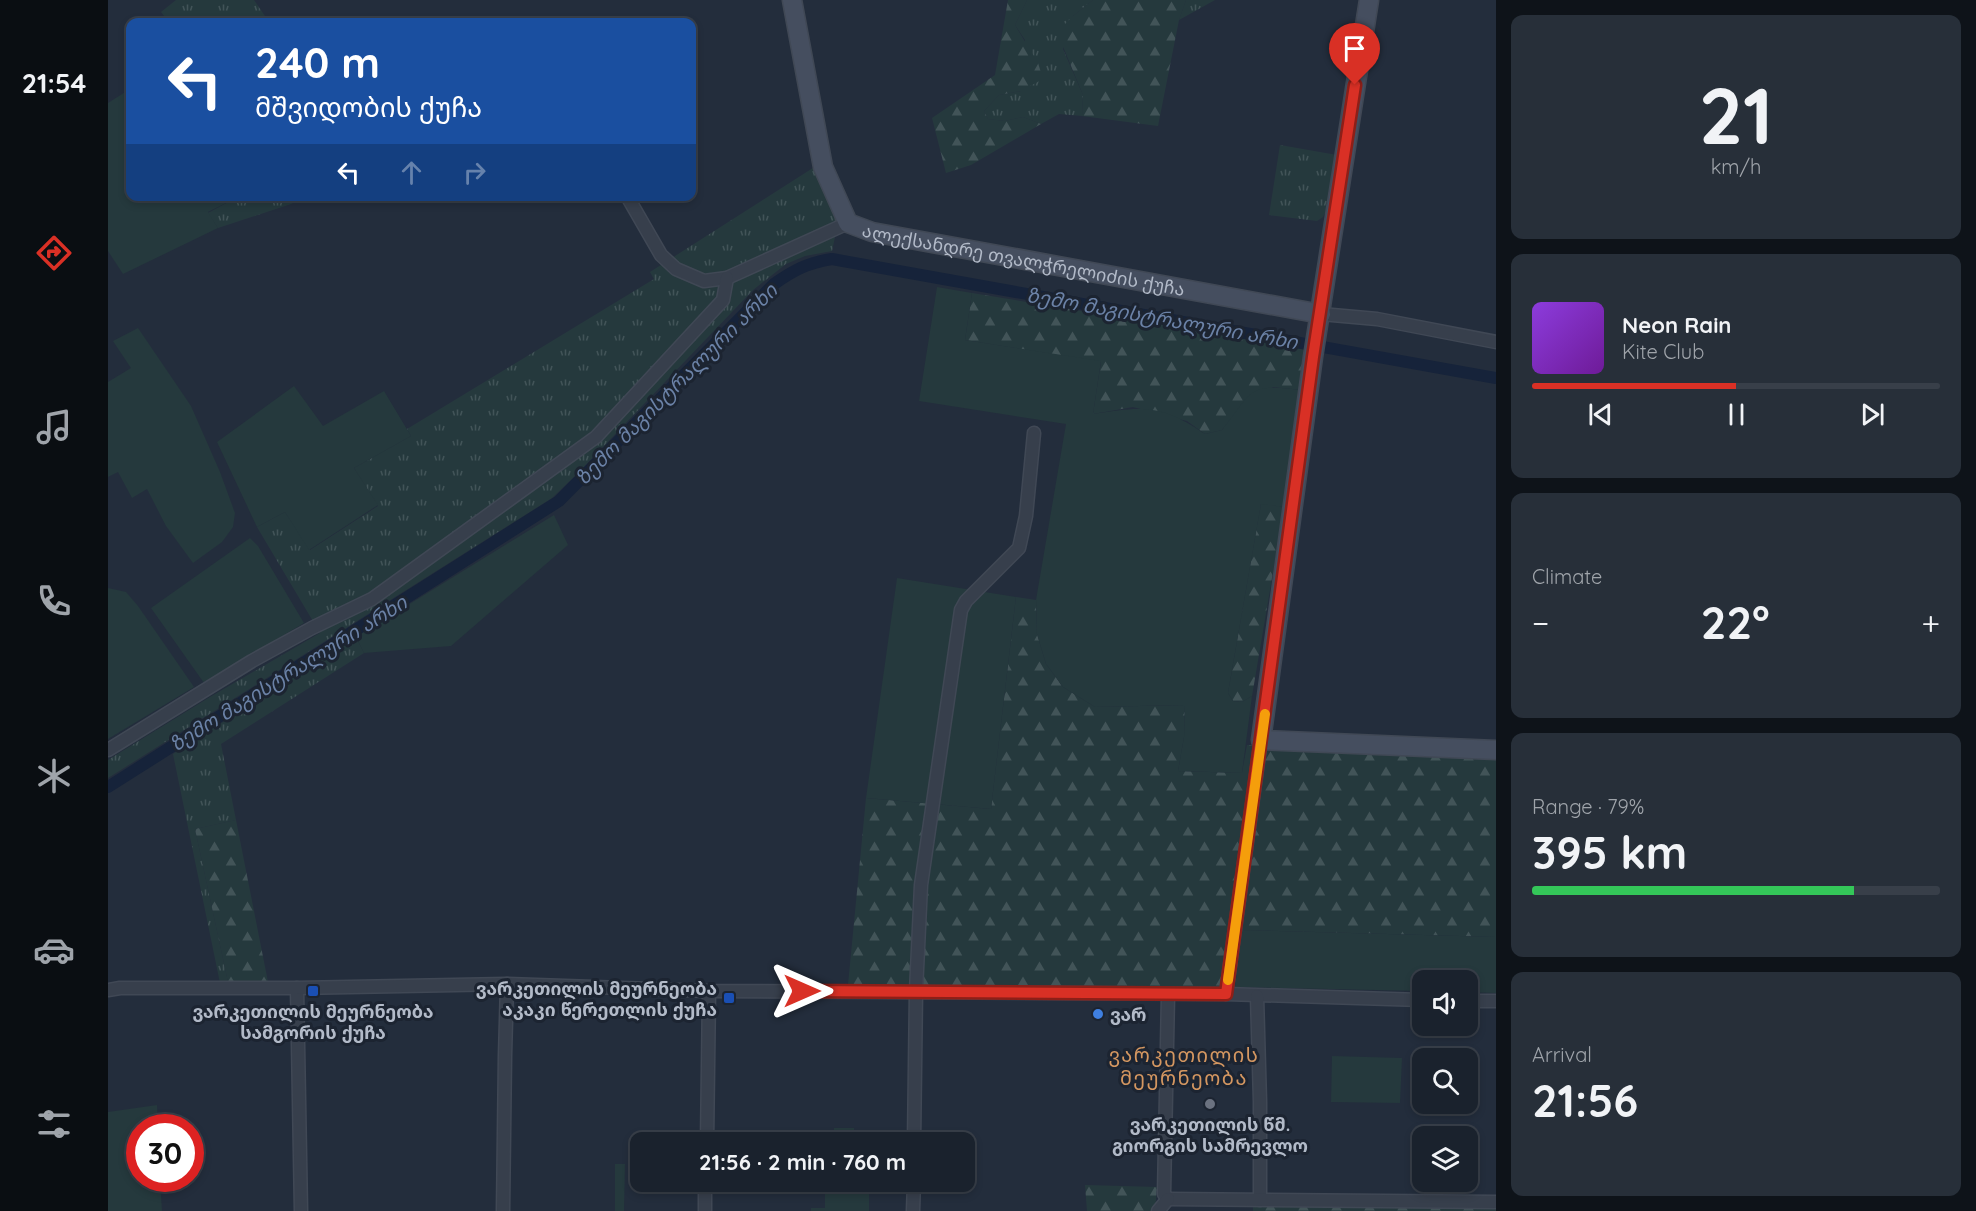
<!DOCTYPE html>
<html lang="en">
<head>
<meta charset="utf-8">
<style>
	:root { --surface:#1a222d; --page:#272f39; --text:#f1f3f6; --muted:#9fa4aa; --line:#383f49; --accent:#d93025 }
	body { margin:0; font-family:Quicksand,"Noto Sans Georgian",sans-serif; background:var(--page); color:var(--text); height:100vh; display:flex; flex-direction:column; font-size:22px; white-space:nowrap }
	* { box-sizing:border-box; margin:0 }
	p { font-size:20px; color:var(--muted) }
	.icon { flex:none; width:33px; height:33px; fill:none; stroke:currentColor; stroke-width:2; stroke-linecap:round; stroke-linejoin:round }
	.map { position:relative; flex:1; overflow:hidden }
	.panel { display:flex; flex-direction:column; gap:15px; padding:15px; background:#0e1319; width:480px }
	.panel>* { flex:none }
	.top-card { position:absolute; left:18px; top:18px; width:570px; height:183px; border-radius:12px; box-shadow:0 3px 9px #0003,0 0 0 2px var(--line); background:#1a4fa0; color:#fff; overflow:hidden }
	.buttons { position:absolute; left:1304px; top:970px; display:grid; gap:12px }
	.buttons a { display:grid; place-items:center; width:66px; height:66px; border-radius:12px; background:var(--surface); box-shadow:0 3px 9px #0003,0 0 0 2px var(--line); font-size:30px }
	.speed { position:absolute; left:18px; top:1114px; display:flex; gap:12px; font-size:30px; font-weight:700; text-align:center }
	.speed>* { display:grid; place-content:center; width:78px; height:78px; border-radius:50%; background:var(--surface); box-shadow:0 3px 9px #0003,0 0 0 2px var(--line); line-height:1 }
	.speed .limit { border:9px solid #d22; background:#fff; color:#111 }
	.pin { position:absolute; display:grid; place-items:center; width:51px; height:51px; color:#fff; margin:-62px -26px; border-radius:50% 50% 50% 0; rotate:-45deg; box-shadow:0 0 6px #0007 }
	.pin .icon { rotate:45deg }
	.me { position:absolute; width:66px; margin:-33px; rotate:90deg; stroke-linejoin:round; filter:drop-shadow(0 0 4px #0008) }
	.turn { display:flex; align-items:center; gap:21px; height:126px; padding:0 30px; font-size:27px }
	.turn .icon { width:78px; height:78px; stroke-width:2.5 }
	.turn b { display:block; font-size:42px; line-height:51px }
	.lanes { display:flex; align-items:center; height:57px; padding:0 30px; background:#0003; justify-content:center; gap:30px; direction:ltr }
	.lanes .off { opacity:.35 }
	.big { font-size:45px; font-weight:800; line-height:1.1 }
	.panel .widget { flex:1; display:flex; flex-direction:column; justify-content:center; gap:9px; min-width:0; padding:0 21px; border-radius:12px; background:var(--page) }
	.panel .dial { align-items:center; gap:0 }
	.dial b { font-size:78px; line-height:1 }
	.song { display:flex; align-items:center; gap:18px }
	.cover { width:72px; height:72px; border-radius:9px; background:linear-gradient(135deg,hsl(270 70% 55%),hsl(280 70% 35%)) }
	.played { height:6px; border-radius:3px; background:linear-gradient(90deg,var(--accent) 50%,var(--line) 50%) }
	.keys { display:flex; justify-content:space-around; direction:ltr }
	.heat { display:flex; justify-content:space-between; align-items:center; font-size:33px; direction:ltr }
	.charge { height:9px; border-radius:4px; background:linear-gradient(90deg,#34c759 79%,var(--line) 0) }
	.trip { position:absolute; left:522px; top:1132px; width:345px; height:60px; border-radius:12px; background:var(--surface); box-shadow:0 3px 9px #0003,0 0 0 2px var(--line); font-weight:800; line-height:60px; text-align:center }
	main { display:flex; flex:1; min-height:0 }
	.tabs { display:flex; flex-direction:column; width:108px; justify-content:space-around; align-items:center; background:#0a0e12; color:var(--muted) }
	.tabs .icon { width:42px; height:42px }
	.tabs .active { color:var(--accent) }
	.tabs b { font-size:27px; color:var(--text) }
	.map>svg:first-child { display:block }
	.grass { fill:url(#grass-tufts) }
	.forest { fill:url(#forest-firs) }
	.garden { fill:#25393d }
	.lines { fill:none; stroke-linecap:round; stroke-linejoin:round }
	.canal { stroke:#16233a; stroke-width:12 }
	.street-casing { stroke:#404855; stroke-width:15 }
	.secondary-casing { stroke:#404855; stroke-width:21 }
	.street { stroke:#373f4c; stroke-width:12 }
	.secondary { stroke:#454e5f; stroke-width:18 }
	.route-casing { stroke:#8d1f18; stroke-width:15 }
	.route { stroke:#d93025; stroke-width:10 }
	.slow { stroke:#f59e0b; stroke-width:10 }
	.transit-dot { fill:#1a4fb4; stroke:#1c2431; stroke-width:2 }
	.shop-dot { fill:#3f7fe0; stroke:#1c2431; stroke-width:2 }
	.worship-dot { fill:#6b7280; stroke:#1c2431; stroke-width:2 }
	.labels { text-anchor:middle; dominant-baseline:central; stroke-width:6; stroke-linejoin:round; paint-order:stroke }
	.street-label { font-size:18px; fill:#b2bac8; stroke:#1c2431 }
	.poi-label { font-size:18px; font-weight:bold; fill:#b2bac8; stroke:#1c2431 }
	.water-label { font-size:20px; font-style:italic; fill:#6b82a7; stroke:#1c2431 }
	.neighbourhood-label { font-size:20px; letter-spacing:1.5px; fill:#d49761; stroke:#1c2431 }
</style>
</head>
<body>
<main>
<nav class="tabs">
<b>21:54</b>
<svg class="icon active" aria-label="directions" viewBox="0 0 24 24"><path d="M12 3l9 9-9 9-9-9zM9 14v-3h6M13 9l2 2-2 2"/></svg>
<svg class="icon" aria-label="music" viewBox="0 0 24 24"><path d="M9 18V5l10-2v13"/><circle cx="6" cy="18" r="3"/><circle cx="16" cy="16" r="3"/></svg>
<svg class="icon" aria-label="phone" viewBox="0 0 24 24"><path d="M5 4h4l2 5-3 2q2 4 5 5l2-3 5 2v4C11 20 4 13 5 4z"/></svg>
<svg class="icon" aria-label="climate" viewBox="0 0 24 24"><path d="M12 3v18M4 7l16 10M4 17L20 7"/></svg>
<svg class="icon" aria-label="car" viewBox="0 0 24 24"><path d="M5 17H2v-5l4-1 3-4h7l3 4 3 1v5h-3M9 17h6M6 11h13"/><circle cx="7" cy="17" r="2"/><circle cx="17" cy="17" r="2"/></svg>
<svg class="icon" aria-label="filters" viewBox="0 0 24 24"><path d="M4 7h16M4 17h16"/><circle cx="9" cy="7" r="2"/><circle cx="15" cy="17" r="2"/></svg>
</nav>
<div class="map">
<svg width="1388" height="1211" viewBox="0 0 1388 1211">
	<defs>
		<pattern id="grass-tufts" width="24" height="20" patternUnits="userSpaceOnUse" patternTransform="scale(1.5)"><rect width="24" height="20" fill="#25393d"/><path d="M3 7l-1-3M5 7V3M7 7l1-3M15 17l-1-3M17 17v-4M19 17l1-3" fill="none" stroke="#425458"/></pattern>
		<pattern id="forest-firs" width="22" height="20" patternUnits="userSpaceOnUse" patternTransform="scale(1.5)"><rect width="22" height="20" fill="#25393d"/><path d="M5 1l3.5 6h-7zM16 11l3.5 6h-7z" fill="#425458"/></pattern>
	</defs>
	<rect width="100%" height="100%" fill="#232d3c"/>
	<g class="grass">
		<path d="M68,0H146L161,22H61L53,12Z"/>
		<path d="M919,0H985L965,16L955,49L975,95L974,116L951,114L933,124L915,117L897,121L880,119L876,111L891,95L913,91L917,40L907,25Z"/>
		<path d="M1078,0H1107L1071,20Z"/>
		<path d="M1172,145L1229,155L1219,209L1215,217L1209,221L1161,215Z"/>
		<path d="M708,166L721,205L731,218L724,251L697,256L678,264L645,290L469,474L444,498L0,778V760L102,697L212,633L149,527L177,512L202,550L270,506L246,468L303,436L299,429L546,279L542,272Z"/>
		<path d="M130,197H195L183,204L110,228L100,213Z"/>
		<path d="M248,637L256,653L113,744L128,820L87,829L120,982L112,983L65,754Z"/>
	</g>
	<g class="forest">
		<path d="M900,0H919L907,25L930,63L935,79L913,91L891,95L876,111L880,119L897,121L915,117L933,124L863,165L838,173L824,118L887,75Z"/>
		<path d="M985,0H1078L1071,20L1050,126L974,116L975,95L949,32L965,16Z"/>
		<path d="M864,293L1199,348L1192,390L1165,387L1127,414L1114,430L1097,434L1079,421L1025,407L985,414L993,362L857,340Z"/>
		<path d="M1153,503L1176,507L1144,696L1134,702L1125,701L1120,693Z"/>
		<path d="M908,597L928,600L929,634L938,664L955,687L987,707L1077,705L1076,737L1070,771L1134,773L1139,745L1388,756V937L1134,930L1127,987L740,985L758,798L883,809Z"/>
		<path d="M128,820L160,982H120L87,829Z"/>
		<path d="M977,1185L1049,1187L1047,1211H979Z"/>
		<path d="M1145,1205L1388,1209V1211H1145Z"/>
	</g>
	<g class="garden">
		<path d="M22,89V196L130,197L100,212L110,228L15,274L0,251V103Z"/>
		<path d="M829,287L864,293L857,340L993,361L985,414C1034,406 1054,404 1097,434L1114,430C1145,391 1139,383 1192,390L1176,507L1153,504L1120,693L1125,701L1134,702L1144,696L1134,773L1070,771L1076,737L1077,705L987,707L955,687L938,664L929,634L928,600L958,424L811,401Z"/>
		<path d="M30,328L83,406L112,472L127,513L125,527L114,542L85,563L58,526L39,489L24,498L10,472L0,477V382L23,368L5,341Z"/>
		<path d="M186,386L215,426L276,391L303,436L246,468L270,505L201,550L177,512L149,527L109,442Z"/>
		<path d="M446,515L460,545L343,646L256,653L248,637Z"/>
		<path d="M142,538L150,546L196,623L96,683L43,608Z"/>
		<path d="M789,578L908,597L883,809L758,798Z"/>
		<path d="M0,588L18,592L30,606L86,687L0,739Z"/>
		<path d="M1134,930L1388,937V993L1359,992V981H1314V991L1127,987Z"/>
		<path d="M1224,1056L1294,1058L1292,1103L1223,1102Z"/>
		<path d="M49,1105L50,1128H32V1179H52L54,1211H0V1112Z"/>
		<path d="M726,1128H746V1143H701L726,1142Z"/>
		<path d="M507,1164H517L516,1211H507Z"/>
		<path d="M701,1182H746V1192H761V1211H703V1208H717V1191H701Z"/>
	</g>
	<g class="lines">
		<path class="canal" d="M0,787L451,501L666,284C686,270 699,263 724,259L1388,378"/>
		<g class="street-casing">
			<g id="street">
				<path d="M519,196L553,255L568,269L596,281L619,278L740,223"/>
				<path d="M1213,314L1269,319L1388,342"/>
				<path d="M0,750L144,661L204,628L264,599L488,437L615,300L619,278"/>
				<path d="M189,988L193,1211"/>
				<path d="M0,990L12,988H189L399,984L601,991L1118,994L1314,1000"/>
				<path d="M1118,994L1153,740"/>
				<path d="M1149,996L1152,1102V1200"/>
				<path d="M1359,1001H1388"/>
				<path d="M599,1143L601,991"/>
				<path d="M806,1143L808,991L813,885L853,610L858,601L911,548L918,516L926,433"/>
				<path d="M1060,1199L1388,1202"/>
				<path d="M1060,1199L1056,1194L1060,995"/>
				<path d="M395,1211L397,1056L399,984"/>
				<path d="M597,1211V1182"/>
				<path d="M805,1211L806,1182"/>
				<path d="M1050,1211L1060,1199"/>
			</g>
		</g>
		<g class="secondary-casing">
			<g id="secondary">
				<path id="s1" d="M684,0L715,167L740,223L764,232L1213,314"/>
				<path d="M1261,0L1205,357L1153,740L1388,750"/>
			</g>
		</g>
		<use href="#street" class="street"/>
		<use href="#secondary" class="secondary"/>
	</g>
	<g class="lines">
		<g class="route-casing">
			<path id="route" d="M694,991L1118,994L1205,357L1247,85"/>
		</g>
		<use href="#route" class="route"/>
		<path class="slow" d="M1120,980L1157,714"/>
	</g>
	<g class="transit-dot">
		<rect x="199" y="985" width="12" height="12" rx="3"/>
		<rect x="615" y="992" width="12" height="12" rx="3"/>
	</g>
	<circle class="shop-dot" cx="990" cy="1014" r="6"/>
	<circle class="worship-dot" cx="1102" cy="1104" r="6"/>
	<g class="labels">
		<g class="street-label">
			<text stroke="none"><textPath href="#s1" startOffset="411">ალექსანდრე თვალჭრელიძის ქუჩა</textPath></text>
		</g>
		<g class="poi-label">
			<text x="609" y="988" text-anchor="end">ვარკეთილის მეურნეობა<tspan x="609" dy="21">აკაკი წერეთლის ქუჩა</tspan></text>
			<text x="205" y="1011">ვარკეთილის მეურნეობა<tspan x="205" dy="21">სამგორის ქუჩა</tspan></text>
			<text x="1002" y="1014" text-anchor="start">ვარ</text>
			<text x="1102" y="1124">ვარკეთილის წმ.<tspan x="1102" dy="21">გიორგის სამრევლო</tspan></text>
		</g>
		<g class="water-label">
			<text transform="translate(1054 318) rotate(10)">ზემო მაგისტრალური არხი</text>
			<text transform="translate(568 384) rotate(-45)">ზემო მაგისტრალური არხი</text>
			<text transform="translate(180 673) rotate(-32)">ზემო მაგისტრალური არხი</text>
		</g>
		<g class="neighbourhood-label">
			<text x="1076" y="1054">ვარკეთილის<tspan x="1076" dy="23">მეურნეობა</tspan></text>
		</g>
	</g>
</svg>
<div class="buttons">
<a><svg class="icon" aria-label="sound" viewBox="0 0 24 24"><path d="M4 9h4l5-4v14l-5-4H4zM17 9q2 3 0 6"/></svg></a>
<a><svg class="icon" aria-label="search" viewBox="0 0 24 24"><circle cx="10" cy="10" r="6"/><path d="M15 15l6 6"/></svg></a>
<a><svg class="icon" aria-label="layers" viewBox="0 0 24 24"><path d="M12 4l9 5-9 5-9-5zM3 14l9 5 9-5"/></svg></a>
</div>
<div class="speed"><div class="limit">30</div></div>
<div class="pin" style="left:1247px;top:85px;background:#d93025"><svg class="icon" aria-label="arrive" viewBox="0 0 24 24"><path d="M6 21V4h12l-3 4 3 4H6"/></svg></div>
<svg class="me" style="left:694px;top:991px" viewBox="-20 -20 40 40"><path d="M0-17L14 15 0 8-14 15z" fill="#d93025" stroke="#fff" stroke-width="4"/></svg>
<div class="trip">21:56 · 2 min · 760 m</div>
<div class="top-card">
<div class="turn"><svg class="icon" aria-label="left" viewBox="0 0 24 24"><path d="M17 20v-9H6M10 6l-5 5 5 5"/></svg><div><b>240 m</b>მშვიდობის ქუჩა</div></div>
<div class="lanes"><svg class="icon" aria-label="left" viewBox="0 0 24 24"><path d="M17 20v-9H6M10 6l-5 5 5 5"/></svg><svg class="icon off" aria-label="ahead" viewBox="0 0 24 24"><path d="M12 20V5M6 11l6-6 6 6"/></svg><svg class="icon off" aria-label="right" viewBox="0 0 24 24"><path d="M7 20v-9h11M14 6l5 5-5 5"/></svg></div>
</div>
</div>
<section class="panel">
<div class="widget dial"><b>21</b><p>km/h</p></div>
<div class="widget">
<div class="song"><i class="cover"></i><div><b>Neon Rain</b><p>Kite Club</p></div></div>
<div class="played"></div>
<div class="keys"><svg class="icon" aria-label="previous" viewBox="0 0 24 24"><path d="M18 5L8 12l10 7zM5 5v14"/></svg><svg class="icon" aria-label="pause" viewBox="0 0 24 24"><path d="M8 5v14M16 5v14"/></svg><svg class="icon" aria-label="next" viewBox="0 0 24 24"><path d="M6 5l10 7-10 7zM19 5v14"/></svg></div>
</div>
<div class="widget"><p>Climate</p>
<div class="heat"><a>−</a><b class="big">22°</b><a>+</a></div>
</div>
<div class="widget"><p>Range · 79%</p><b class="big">395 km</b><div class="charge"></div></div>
<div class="widget"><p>Arrival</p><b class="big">21:56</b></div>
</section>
</main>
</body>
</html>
